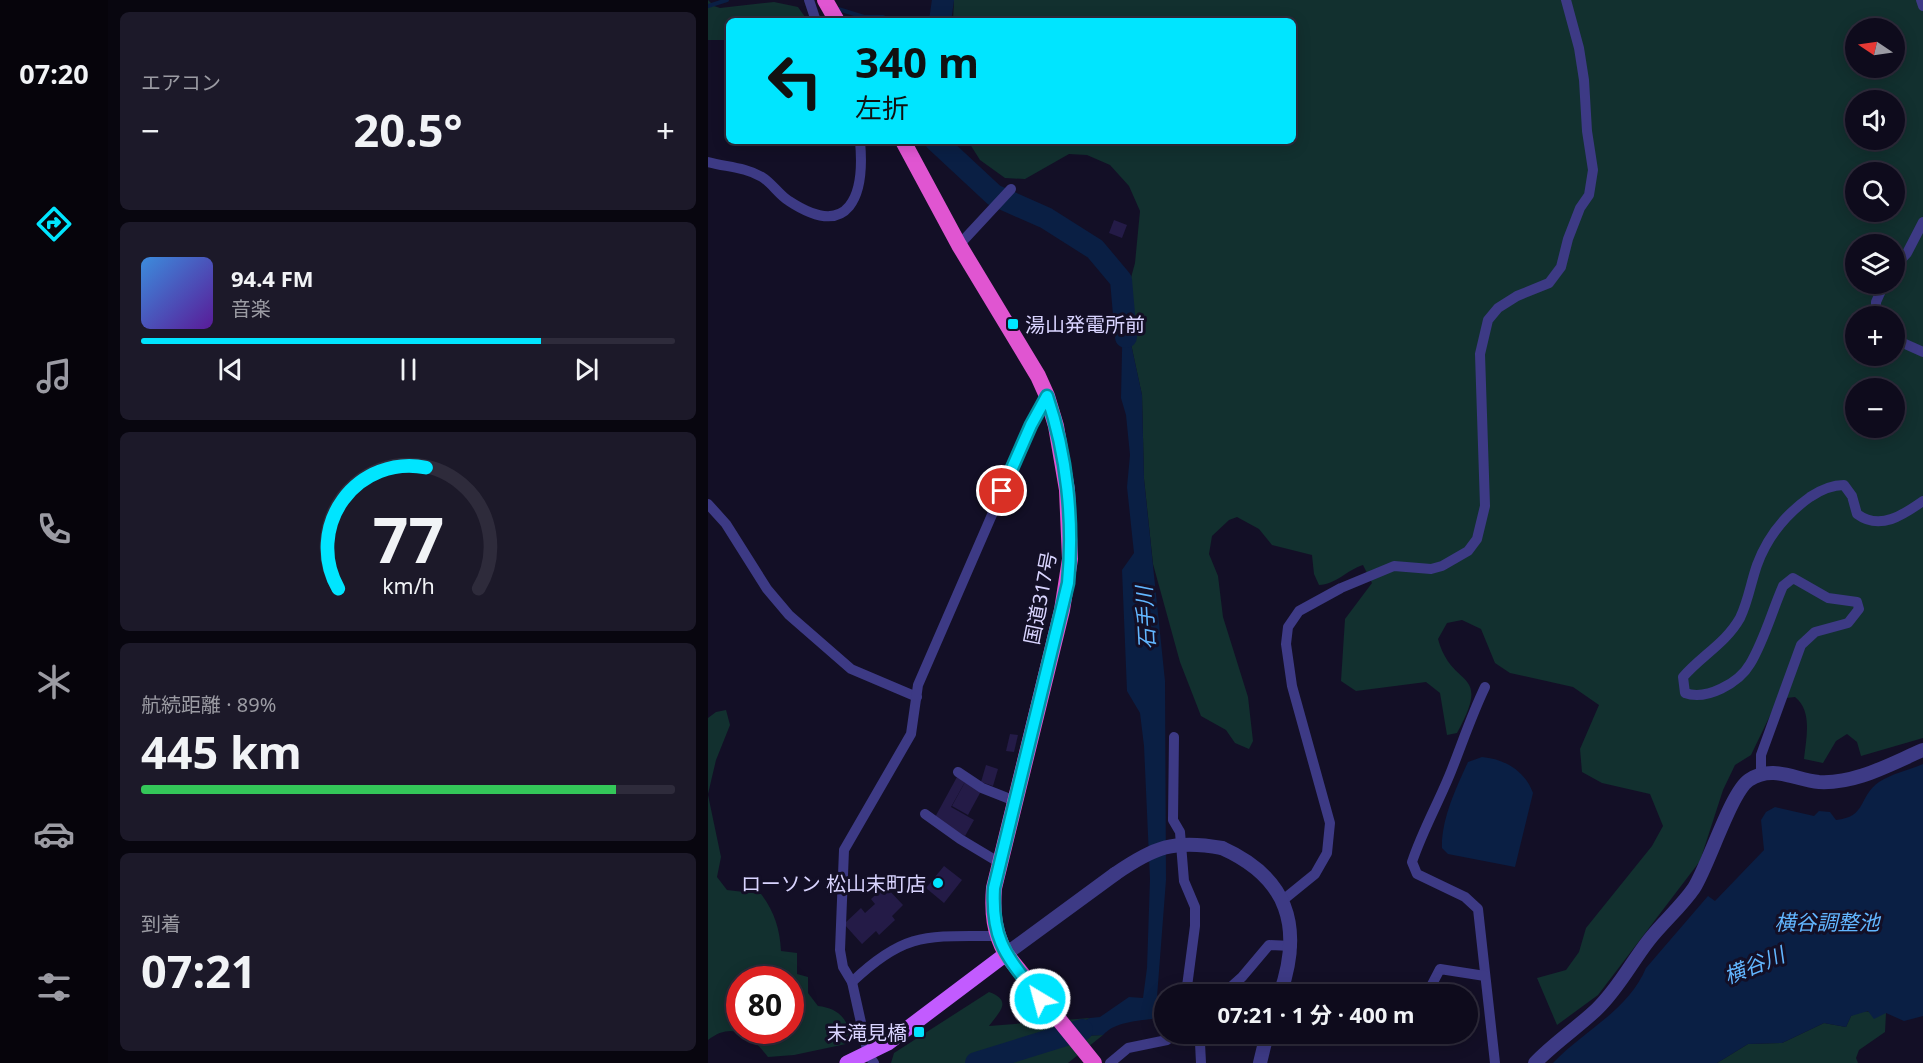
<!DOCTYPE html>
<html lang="ja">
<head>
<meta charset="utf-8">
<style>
	:root { --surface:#0e0b1c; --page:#1c1929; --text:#f1f3f6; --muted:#9b9ba3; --line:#2e2b3b; --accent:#00e5ff }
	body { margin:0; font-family:"Noto Sans","Noto Sans JP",sans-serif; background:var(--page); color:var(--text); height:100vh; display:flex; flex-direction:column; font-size:22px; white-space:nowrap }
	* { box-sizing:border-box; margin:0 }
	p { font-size:20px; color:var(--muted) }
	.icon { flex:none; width:33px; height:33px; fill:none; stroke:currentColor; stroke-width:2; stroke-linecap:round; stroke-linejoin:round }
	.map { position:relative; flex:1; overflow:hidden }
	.sheet { display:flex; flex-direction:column; gap:12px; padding:12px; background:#08060f; width:600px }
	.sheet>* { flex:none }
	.hud { position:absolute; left:18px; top:18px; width:570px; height:126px; border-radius:9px; box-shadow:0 3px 15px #0003,0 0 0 2px var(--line); background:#00e5ff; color:#111; overflow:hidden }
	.needle { width:39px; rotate:283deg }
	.controls { position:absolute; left:1137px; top:18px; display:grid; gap:12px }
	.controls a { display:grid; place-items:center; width:60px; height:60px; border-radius:50%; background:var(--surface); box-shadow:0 3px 15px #0003,0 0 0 2px var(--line); font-size:30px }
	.speed { position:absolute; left:18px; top:966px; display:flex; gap:12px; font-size:30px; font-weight:700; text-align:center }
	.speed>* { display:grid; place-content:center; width:78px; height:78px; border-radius:50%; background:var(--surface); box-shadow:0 3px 15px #0003,0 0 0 2px var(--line); line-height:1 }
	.speed .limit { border:9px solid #d22; background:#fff; color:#111 }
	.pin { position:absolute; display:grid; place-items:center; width:51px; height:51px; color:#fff; margin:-26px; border:3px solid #fff; border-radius:50%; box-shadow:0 2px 6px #0007 }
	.me { position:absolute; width:66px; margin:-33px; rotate:323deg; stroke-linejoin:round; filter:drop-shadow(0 0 4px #0008) }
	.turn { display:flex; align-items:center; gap:21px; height:126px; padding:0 30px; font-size:27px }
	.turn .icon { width:78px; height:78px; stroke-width:2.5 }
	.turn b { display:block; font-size:42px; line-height:51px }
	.big { font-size:45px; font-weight:700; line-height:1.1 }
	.sheet .widget { flex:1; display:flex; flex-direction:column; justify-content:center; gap:9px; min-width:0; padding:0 21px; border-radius:9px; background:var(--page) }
	.sheet .dial { align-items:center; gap:0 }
	.dial svg { height:156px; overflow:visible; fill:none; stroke:var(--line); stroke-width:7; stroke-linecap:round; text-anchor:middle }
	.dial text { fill:var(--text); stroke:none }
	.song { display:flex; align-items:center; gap:18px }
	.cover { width:72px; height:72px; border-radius:9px; background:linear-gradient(135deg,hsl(210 70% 55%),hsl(270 70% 35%)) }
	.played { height:6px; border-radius:3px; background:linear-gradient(90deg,var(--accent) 75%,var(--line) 75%) }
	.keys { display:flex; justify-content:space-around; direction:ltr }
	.heat { display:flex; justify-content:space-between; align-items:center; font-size:33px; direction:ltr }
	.charge { height:9px; border-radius:4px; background:linear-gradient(90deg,#34c759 89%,var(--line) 0) }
	.trip { position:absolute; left:446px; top:984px; width:324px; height:60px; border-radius:30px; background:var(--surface); box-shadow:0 3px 15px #0003,0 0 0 2px var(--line); font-weight:700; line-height:60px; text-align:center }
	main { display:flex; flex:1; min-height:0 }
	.menu { display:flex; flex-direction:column; width:108px; justify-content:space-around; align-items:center; background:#06040b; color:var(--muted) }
	.menu .icon { width:42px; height:42px }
	.menu .active { color:var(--accent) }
	.menu b { font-size:27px; color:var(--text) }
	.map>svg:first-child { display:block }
	.green { fill:#12302f; fill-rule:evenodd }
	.water { fill:#0a1f44 }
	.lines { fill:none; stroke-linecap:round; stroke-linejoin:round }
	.stream { stroke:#0a1f44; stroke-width:4 }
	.river { stroke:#0a1f44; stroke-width:22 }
	.building { fill:#241b47 }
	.minor { stroke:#3d3a85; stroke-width:10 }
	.tertiary { stroke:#3d3a85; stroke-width:14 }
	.primary { stroke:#c25bff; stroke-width:15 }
	.trunk { stroke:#e055d1; stroke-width:16 }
	.tertiary-bridge { stroke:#3d3a85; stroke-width:14 }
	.route-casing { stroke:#0095a6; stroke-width:15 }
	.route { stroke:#00e5ff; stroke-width:10 }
	.poi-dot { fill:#00e5ff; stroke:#130f26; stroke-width:2 }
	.labels { text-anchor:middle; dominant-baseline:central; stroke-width:6; stroke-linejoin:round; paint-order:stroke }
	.poi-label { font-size:20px; fill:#d9d4ff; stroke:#130f26; text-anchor:end }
	.street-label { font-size:20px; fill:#d9d4ff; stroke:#130f26 }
	.water-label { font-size:21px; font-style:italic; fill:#62b6ff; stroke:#130f26 }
</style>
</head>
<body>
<main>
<nav class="menu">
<b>07:20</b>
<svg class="icon active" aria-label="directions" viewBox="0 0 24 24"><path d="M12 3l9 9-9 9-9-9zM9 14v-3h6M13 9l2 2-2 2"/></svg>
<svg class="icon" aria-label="music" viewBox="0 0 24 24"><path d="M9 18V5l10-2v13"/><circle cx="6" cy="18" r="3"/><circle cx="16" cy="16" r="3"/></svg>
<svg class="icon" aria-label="phone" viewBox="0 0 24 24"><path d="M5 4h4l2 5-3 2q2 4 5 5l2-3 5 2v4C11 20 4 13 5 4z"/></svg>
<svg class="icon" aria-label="climate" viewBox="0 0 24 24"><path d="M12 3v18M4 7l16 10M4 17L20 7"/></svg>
<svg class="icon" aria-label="car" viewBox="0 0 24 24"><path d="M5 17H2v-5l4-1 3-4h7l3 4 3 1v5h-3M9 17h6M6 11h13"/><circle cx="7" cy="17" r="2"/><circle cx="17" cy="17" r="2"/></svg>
<svg class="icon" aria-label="filters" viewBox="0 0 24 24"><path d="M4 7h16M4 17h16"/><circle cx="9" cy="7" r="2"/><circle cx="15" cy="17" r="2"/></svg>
</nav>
<section class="sheet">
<div class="widget"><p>エアコン</p>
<div class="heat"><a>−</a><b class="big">20.5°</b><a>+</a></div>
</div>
<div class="widget">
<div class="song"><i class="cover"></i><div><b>94.4 FM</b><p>音楽</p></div></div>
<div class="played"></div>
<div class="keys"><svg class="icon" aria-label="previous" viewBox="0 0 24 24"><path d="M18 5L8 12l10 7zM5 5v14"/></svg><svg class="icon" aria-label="pause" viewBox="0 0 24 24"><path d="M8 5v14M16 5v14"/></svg><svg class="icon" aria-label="next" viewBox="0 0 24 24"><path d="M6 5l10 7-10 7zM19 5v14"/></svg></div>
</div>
<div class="widget dial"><svg viewBox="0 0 100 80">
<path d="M14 69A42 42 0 1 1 86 69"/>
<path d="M14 69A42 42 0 0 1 59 7" stroke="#00e5ff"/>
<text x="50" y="56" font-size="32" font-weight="700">77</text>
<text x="50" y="72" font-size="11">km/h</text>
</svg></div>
<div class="widget"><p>航続距離 · 89%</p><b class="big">445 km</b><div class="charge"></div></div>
<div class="widget"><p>到着</p><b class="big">07:21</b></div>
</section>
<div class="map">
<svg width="1215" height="1063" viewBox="0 0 1215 1063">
	<rect width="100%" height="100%" fill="#130f26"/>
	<g class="green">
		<path d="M0,0L6,6L12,8L66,2L90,7L97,17L96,21H21V40H0Z"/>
		<path d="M246,0H1215V738L1153,756L1149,742L1139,734L1128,741L1115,763L1096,759C1098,739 1105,711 1087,697L1070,699L1043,755L1027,765L1015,790L992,861L890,995L849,1025L829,978L858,970L871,952L878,928L944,846L955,826L942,794L894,783L874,772L872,749L891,705L865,687L802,673L787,663L773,629L754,620L739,623L730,639C744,691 785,667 749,733L739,735L732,693L718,682L648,691L633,681L637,619L664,583L655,565C639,570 627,585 611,585L606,574L604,555L564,545L551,529L529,517L521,520L504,536L501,554L510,576L515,617L540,697L545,741L541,749L527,743L518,730L493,716L472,662L445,564L436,479L434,395L415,307L427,263L432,211L421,186L402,165L379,155L361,154L317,179L297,178L272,160L260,141H585V21H245ZM1148,28H1186V68H1148ZM1148,100H1186V140H1148ZM1148,172H1186V212H1148ZM1148,244H1186V284H1148ZM1148,316H1186V356H1148ZM1148,388H1186V428H1148Z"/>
		<path d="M18,710L22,725L8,760L0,794V718L8,712Z"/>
		<path d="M0,795L13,857L9,877L19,890L53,894C66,911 72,929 73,951L89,953V974L100,977V993L110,1006C127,1008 137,1015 142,1032L138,1044L86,1055L60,1057C43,1035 25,1021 0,1040ZM32,980H82V1030H32Z"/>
		<path d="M281,992C306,1001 290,1013 281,1026L382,1018L346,1037L395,1035L360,1063H183L186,1053Z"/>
		<path d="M1153,1011L1178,1013L1177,1032L1151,1050L1148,1058L1150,1063H1009L1040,1044L1074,1043L1116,1023L1138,1027L1143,1016Z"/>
	</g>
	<g class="water">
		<path d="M415,307L434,395L436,479L457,681L458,880L449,997L456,998L444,1019C428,1021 407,1022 395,1035L344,1037L382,1018L392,1017L421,997L435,998L439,968L442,879L436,746L432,713L419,691L414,570L426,553L419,487L422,455L418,415L413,398Z"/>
		<path d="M774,757C797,759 817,771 825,793L807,867L740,854L734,848C733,820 748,788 760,762Z"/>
		<path d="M1215,764V1016L1196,1021L1178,1013L1166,1019L1160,1011L1143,1016L1138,1027L1116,1023L1074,1043L1040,1044L1009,1063H845C875,1031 920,1011 938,968L1000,896L1007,901L1056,850L1053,820L1058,812L1067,807L1106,816L1111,811L1122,812L1128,820C1159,817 1150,797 1171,782C1183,774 1201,770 1215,764Z"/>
	</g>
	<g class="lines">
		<g class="stream">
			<path d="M0,6L19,0"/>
			<path d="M127,8L156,17H175L181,21"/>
		</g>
		<g class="river">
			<path d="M232,21L235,0"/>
			<path d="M228,141L286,195L338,218L387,249L413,280L418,337"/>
			<path d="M268,1063L374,1030"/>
		</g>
	</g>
	<g class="building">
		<path d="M406,220L419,225L414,238L401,233Z"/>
		<path d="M302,734L310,735L306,752L298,751Z"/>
		<path d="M278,765L290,769L285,786L273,782Z"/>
		<path d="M249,777L257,782L243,807L266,820L257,836L226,819Z"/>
		<path d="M257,782L271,789L272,793L260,815L244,806Z"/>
		<path d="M236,866L254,880L236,903L218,888Z"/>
		<path d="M177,886L195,905L184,916L187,920L171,935L168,931L154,944L136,924L153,908L157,913L167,904L163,899Z"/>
	</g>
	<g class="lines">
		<g class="minor">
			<path d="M101,0L108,21"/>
			<path d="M1213,0L1215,6"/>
			<path d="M0,162C18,167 37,167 54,177C64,183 71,195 81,201C142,241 157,195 152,141"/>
			<path d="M251,245L303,189"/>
			<path d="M1186,267L1199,253L1215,222"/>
			<path d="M1168,316V302L1176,284"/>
			<path d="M1186,339L1215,352"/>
			<path d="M0,504L18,524L59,589L81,615L143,669L209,697"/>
			<path d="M777,687C764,714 755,741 744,769C732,800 715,829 704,862L709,874L757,897L770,909L787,1063"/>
			<path d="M466,737L465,820L472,832L476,881L487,907V926L478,994"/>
			<path d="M250,772L274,788L307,801"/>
			<path d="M1053,774V755L1093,645L1107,632L1140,623L1151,609L1149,602L1120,598L1085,578L1075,586C1064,611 1056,641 1042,664C1031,683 998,701 977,693L975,677C993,656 1018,643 1032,618C1040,602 1043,582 1049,565C1059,538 1078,514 1102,497C1111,491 1124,485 1136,485L1144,496L1149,514C1172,531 1195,515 1215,501"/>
			<path d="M217,814L252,839L292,863"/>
			<path d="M575,900L607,874L619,853L622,823L584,686L578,644L580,627L591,611L633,588L686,566L723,569L734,566L760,551L769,539L777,506L772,354L780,320L790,308L809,296L841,283L853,267L860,239L872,208L881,195L885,170L879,131L876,80L871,48L858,0"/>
			<path d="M144,982C197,931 220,936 289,936"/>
			<path d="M515,994L534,977L561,945L584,946"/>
			<path d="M719,994L732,969L777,976"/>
			<path d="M166,1063L160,1054L144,982L135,967L132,950L136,850L203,734L210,685L323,425L339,396"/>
			<path d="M402,1063L420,1048L459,1040L466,1034"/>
			<path d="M493,1063L492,1043L494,1034"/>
		</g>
		<g class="tertiary">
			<path d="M514,848C581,878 595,928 572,994"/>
			<path d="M298,954L407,874"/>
			<path d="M552,1063L559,1034"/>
			<path d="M827,1063C846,1043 869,1028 889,1009C910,989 923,963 941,940C955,922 973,907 986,888C1001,864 1023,792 1041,780C1065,764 1087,780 1111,782C1148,784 1182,764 1215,750"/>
		</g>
		<path class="primary" d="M139,1063L180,1043L298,954"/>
		<g class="trunk">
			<path d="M117,0L129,21"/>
			<path d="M195,141L251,245L330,376L339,396L348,426L359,490L362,559L354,610L286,888C284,913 286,932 298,954L386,1063"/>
		</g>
		<path class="tertiary-bridge" d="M407,874C446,847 466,839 514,848"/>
	</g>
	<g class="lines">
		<g class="route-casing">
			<path id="route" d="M294,491L323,425L339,396C359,455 366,521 360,583L286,888C283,943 300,957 332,999"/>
		</g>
		<use href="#route" class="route"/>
	</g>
	<g class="poi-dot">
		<rect x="299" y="318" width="12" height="12" rx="3"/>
		<circle cx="230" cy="883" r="6"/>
		<rect x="205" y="1026" width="12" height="12" rx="3"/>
	</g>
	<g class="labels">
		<g class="poi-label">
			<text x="317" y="324" text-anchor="start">湯山発電所前</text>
			<text x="218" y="883">ローソン 松山末町店</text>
			<text x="199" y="1032">末滝見橋</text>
		</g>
		<g class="street-label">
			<text transform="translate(332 598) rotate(-79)">国道317号</text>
		</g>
		<g class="water-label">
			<text transform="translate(437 618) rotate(-93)">石手川</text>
			<text x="1119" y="922">横谷調整池</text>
			<text transform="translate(1046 965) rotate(-22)">横谷川</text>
		</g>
	</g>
</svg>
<div class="controls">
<a><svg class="needle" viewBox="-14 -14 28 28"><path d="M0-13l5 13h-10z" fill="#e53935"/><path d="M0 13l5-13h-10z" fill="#9b9ba3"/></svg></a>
<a><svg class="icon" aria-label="sound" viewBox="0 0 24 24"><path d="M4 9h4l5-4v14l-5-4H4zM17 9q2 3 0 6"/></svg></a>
<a><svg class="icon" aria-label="search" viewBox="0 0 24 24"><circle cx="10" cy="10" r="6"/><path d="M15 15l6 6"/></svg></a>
<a><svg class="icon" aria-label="layers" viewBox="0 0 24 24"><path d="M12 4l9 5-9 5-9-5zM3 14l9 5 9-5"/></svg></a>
<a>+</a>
<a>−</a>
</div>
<div class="speed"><div class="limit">80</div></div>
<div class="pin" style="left:294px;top:491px;background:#d93025"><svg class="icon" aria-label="arrive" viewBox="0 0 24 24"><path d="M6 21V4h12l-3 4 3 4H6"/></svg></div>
<svg class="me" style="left:332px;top:999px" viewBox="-20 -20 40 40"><circle r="17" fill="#00e5ff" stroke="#fff" stroke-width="3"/><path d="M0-11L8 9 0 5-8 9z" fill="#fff"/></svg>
<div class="trip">07:21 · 1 分 · 400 m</div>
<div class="hud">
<div class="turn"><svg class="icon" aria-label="left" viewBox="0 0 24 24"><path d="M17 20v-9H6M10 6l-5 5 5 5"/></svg><div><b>340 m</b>左折</div></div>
</div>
</div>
</main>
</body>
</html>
